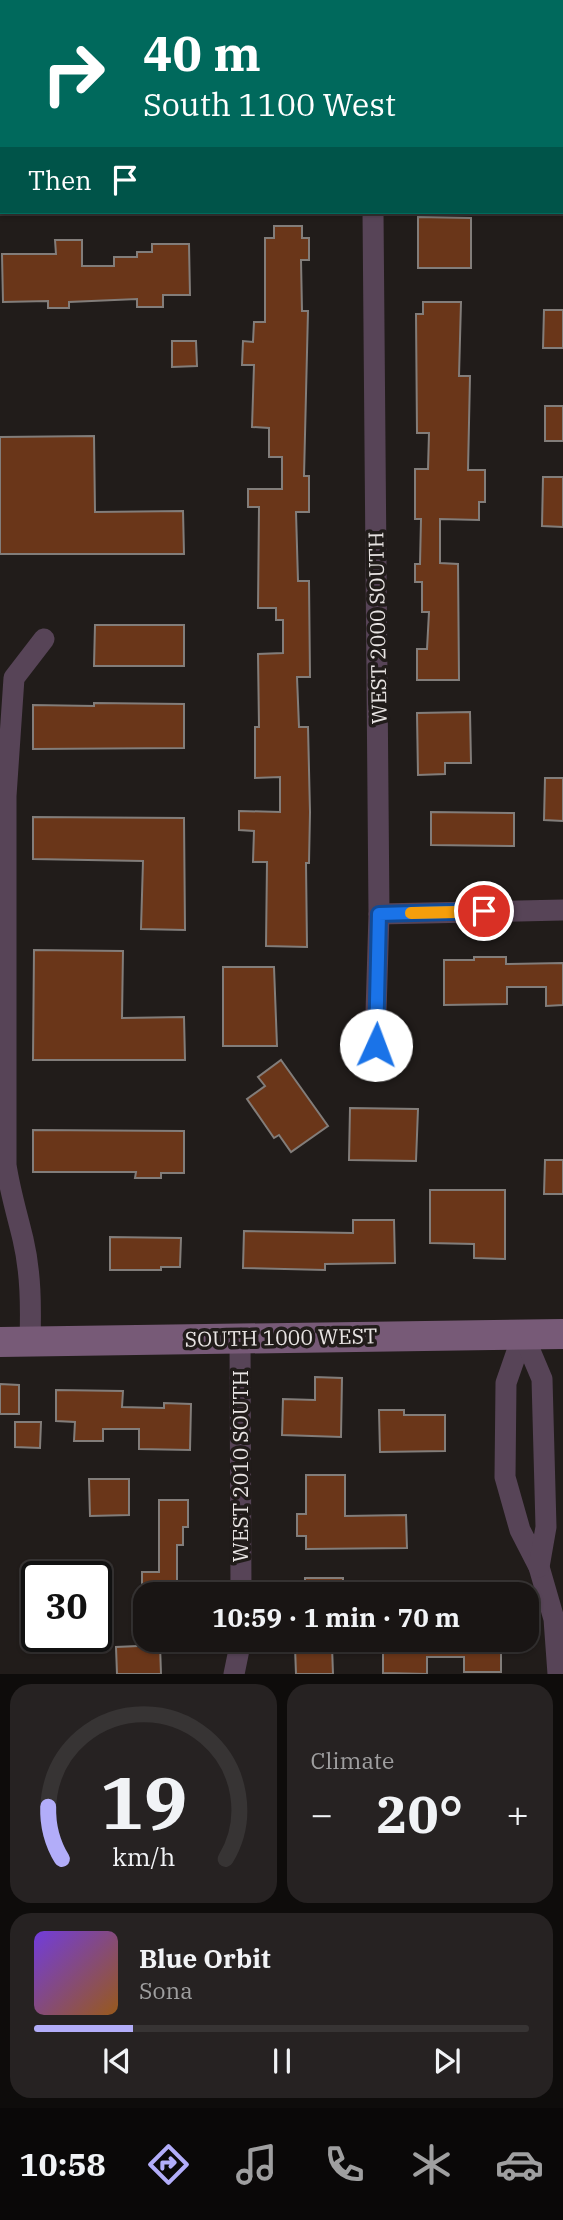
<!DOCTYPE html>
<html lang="en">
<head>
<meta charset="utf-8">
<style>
	:root { --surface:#191514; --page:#262222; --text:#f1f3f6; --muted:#9f9fa0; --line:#373434; --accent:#b2adf9 }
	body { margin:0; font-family:"IBM Plex Serif",serif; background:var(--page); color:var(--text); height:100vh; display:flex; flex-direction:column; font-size:26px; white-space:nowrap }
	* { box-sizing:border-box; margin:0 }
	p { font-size:23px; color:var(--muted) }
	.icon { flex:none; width:38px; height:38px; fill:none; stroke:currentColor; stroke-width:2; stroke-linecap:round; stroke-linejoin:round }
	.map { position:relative; height:1674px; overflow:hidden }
	.details { display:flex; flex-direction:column; gap:10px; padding:10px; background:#0e0c0b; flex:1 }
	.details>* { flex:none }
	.top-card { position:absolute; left:0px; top:0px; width:564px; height:214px; box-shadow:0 2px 5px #0004,0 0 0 2px var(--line); background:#00695c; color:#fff; overflow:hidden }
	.speed { position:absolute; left:21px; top:1561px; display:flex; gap:14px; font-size:35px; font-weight:700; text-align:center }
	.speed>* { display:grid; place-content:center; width:91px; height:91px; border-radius:50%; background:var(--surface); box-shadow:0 2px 5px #0004,0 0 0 2px var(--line); line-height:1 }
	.speed .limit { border:4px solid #111; border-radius:10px; background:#fff; color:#111 }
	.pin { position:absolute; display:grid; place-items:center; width:60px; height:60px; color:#fff; margin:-30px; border:4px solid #fff; border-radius:50%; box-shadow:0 2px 7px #0007 }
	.me { position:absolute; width:77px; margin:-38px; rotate:2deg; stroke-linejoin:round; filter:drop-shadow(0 0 5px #0008) }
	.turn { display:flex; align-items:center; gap:24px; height:147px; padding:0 28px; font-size:32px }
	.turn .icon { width:91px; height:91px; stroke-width:2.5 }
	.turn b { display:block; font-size:49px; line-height:60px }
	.then { display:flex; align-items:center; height:66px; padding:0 28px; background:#0003; gap:14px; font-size:26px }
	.big { font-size:52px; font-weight:800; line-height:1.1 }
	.details .widget { flex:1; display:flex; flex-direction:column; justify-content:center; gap:10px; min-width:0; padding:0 24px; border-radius:21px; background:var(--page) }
	.details .dial { align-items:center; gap:0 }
	.dial svg { height:182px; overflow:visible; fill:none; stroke:var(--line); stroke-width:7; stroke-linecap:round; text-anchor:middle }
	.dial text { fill:var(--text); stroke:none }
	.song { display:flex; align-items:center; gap:21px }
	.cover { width:84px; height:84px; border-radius:10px; background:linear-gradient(135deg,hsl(260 70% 55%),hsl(30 70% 35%)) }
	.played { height:7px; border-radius:4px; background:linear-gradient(90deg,var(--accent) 20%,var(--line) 20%) }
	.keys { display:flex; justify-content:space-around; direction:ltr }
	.heat { display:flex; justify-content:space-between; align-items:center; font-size:38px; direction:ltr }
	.details .tiles { flex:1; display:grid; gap:10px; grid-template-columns:1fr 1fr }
	.widget:last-child { grid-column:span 2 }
	.trip { position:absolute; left:133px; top:1582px; width:406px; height:70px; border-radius:21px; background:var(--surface); box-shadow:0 2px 5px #0004,0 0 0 2px var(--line); font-weight:800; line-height:70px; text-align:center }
	.menu { display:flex; height:112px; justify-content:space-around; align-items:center; background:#0a0808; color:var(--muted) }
	.menu .icon { width:49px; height:49px }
	.menu .current { color:var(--accent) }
	.menu b { font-size:32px; color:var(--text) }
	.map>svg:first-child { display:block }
	.building { fill:#6a3619; stroke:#827d7a; stroke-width:2 }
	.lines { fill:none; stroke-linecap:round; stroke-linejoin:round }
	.street { stroke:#574457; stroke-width:21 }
	.secondary { stroke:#775a77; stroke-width:30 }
	.route-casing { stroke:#114b97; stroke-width:18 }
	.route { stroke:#1a73e8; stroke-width:12 }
	.slow { stroke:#f59e0b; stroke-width:12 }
	.labels { text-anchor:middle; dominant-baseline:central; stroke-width:7; stroke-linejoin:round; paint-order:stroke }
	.street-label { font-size:21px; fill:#e8e4e3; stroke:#211c1a }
</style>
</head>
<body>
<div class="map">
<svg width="563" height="1674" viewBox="0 0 563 1674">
	<rect width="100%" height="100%" fill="#211c1a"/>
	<g class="building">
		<path d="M418,217L471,218V268H418Z"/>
		<path d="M274,226H302V238H309V260H301L302,311H308L304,476H309V512H296L298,581H309L310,677H297L299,727H308L310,812L309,863H306L307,947L266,946L267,862H253L254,831L239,830V811L280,812V777L255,778V727H259L258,654L283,653V620H276V608H258L259,507H248V489H282V457H269V428L252,427L254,365H242L243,341L253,342L254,322H265V238H274Z"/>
		<path d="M55,240H82V266H114V257H137V252H152V244H189L190,295H163V307H137V299L69,302V308H48V301L3,302L2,254H56Z"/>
		<path d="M423,302H461L459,376H470L468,470H485V502H479V520L440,519V563L458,564L459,680H417V649H427L429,612H422V582H415V564H420L421,519H415V469H428L429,433H417L416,314H423Z"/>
		<path d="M544,310H563V348H543Z"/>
		<path d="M172,341H196L197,366L172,367Z"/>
		<rect x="545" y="406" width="18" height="35"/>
		<path d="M94,436L95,512L183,511L184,554H0V437Z"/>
		<path d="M543,477H563V527L542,526Z"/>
		<path d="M95,625H184V666H94Z"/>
		<path d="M94,703L184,704V748L33,749V705L94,706Z"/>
		<path d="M470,712L471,763H445V774L418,775L417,713Z"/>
		<path d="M545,778H563V821L544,820Z"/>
		<path d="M431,812L514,813V846L431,845Z"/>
		<path d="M33,817L184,818L185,930L141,929L143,861L33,859Z"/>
		<path d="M34,950L123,951L122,1018L184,1017L185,1060H33Z"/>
		<path d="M474,957H506V964L563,963V1005L546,1006V987H507V1004L444,1005V960H474Z"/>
		<path d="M223,967H274L277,1046H223Z"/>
		<path d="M281,1060L328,1126L291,1152L279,1135L274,1138L247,1099L265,1086L258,1077Z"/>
		<path d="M350,1108L418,1109L416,1161L349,1160Z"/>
		<path d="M33,1130L184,1131V1173H161V1178H135L136,1172H33Z"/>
		<path d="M545,1160H563V1194H544Z"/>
		<path d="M430,1190H505V1259L474,1258V1244L430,1243Z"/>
		<path d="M353,1220H394L395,1263L325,1264V1270L243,1268L244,1231L353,1233Z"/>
		<path d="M110,1237L181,1238L180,1267H161V1270H110Z"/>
		<path d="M315,1377L342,1378L341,1437L282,1435L283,1399L315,1400Z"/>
		<path d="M0,1384L19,1385V1414H0Z"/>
		<path d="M56,1390L123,1391L122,1407L164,1408V1403L191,1404L190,1450L139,1449V1429H103V1441H74L75,1422L56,1421Z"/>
		<path d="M379,1410H404V1415H445V1451L380,1452Z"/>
		<path d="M15,1422H41L40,1448L15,1447Z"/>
		<path d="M306,1475H345V1516L406,1515L407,1548L306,1549V1536H297V1514H306Z"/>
		<path d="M89,1479H129V1515L90,1516Z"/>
		<path d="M159,1500H188V1527H183V1545H177V1594H142V1572H159Z"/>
		<rect x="305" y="1578" width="38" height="16"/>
		<path d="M383,1640H501V1672H464V1657H427V1674L383,1673Z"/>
		<path d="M160,1645L161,1674H117L116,1647Z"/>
		<path d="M332,1646L333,1674H296L295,1647Z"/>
	</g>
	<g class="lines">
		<g class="street">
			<path d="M53,0V2"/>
			<path d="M372,0V2"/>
			<path d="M562,173H563"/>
			<path d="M0,196L2,197"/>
			<path d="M373,212L379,914L375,1045"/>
			<path d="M379,914L563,910"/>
			<path d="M523,1334L506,1383L505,1477L520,1530L539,1567L554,1619L558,1674"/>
			<path d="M523,1334L542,1379L546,1527L539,1567"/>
			<path d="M240,1337L241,1594"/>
			<path d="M30,1342C31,1307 31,1273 23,1239C17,1214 10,1191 6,1165V796L14,678L44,639"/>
			<path d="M234,1674L241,1640"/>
		</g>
		<path class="secondary" d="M0,1342L563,1334"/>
	</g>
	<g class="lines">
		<g class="route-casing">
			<path id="route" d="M376,1045L379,914L484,911"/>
		</g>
		<use href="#route" class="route"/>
		<path class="slow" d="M411,913L458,912"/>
	</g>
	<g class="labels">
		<g class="street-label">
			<text transform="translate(377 628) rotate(-91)">WEST 2000 SOUTH</text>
			<text transform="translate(281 1337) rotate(-1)">SOUTH 1000 WEST</text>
			<text transform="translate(240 1466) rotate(-90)">WEST 2010 SOUTH</text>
		</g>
	</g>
</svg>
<div class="speed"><div class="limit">30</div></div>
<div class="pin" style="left:484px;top:911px;background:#d93025"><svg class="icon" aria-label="arrive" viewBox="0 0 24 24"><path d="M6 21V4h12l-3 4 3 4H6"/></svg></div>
<svg class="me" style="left:376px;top:1045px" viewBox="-20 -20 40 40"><circle r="19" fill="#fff"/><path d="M0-13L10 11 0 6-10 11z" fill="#1a73e8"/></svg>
<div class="trip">10:59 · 1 min · 70 m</div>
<div class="top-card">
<div class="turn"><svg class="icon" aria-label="right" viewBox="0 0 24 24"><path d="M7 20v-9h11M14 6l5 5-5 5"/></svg><div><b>40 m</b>South 1100 West</div></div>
<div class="then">Then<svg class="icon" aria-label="arrive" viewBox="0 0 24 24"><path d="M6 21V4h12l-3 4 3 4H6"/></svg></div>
</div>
</div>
<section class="details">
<div class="tiles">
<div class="widget dial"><svg viewBox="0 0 100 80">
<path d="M14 69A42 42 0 1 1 86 69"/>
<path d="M14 69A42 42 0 0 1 8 46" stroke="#b2adf9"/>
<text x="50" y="56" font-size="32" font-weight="700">19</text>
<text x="50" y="72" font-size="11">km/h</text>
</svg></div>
<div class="widget"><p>Climate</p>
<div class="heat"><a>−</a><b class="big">20°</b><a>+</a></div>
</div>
<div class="widget">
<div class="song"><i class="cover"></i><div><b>Blue Orbit</b><p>Sona</p></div></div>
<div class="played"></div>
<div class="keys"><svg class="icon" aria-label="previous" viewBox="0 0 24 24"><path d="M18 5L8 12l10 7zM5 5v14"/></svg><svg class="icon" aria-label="pause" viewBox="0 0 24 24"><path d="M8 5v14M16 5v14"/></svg><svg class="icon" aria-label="next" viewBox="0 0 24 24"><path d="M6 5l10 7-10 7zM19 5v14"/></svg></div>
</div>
</div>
</section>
<nav class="menu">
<b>10:58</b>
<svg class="icon current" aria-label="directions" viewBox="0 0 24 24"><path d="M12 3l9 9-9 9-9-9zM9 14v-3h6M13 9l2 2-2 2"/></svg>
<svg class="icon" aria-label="music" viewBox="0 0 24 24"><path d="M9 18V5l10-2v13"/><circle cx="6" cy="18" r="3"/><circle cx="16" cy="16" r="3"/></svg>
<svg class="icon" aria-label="phone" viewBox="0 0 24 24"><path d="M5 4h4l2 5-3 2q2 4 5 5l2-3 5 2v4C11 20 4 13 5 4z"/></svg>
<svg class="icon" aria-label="climate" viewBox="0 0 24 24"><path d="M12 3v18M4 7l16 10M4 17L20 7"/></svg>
<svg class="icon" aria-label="car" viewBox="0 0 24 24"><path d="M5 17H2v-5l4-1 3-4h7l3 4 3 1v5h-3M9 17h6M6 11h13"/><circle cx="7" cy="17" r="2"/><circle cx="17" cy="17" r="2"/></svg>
</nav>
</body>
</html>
